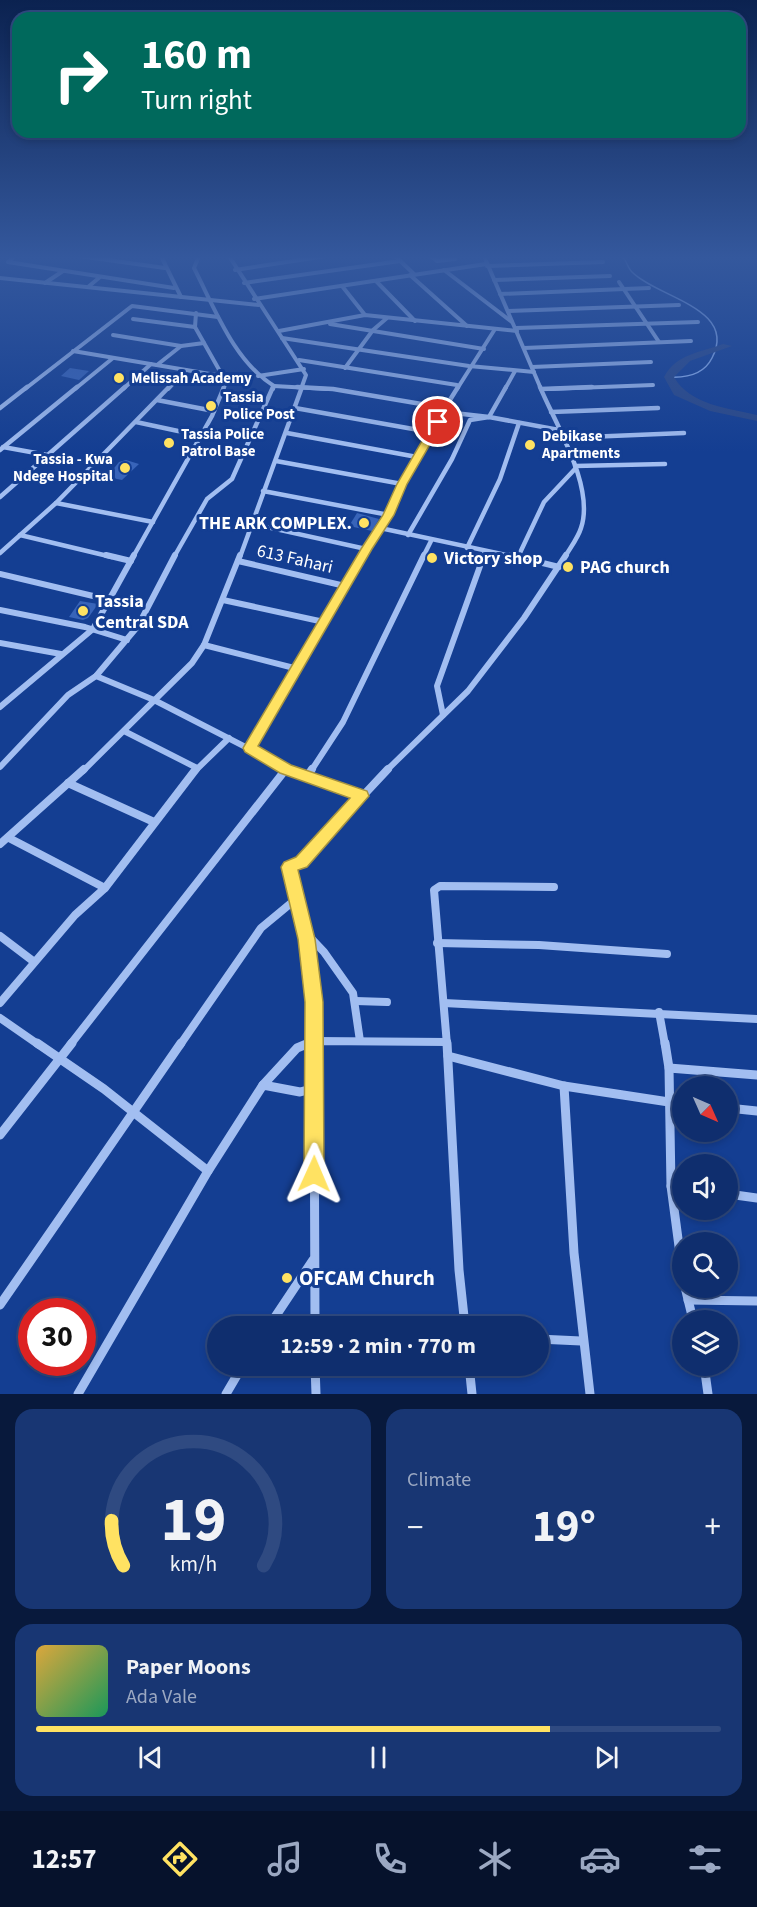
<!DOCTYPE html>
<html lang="en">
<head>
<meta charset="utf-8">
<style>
	:root { --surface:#0f2e6e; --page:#183673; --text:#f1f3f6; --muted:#9ba8c2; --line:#2f4a81; --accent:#ffe262 }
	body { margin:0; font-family:"Source Sans 3",sans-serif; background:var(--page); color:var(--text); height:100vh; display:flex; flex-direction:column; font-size:22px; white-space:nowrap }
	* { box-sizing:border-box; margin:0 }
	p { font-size:20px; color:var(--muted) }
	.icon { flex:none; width:33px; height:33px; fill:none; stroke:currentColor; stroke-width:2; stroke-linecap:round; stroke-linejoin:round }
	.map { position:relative; height:1394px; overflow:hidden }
	.drawer { display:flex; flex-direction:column; gap:15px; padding:15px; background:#08193c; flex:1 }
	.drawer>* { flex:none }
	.banner { position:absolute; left:12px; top:12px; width:734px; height:126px; border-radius:18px; box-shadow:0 3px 9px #0003,0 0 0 2px var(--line); background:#00695c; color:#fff; overflow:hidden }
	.needle { width:39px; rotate:135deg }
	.controls { position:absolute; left:672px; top:1076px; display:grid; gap:12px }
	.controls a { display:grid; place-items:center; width:66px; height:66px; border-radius:50%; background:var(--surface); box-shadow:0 3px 9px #0003,0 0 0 2px var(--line); font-size:30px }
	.speed { position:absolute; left:18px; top:1298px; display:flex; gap:12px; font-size:30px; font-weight:700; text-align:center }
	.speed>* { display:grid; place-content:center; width:78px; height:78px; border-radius:50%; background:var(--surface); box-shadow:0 3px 9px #0003,0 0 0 2px var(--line); line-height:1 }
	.speed .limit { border:9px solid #d22; background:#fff; color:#111 }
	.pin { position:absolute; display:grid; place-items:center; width:51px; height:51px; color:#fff; margin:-26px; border:3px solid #fff; border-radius:50%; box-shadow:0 2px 6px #0007 }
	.me { position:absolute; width:66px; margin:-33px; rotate:1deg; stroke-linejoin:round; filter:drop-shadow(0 0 4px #0008) }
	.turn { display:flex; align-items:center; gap:21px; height:126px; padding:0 30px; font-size:27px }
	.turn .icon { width:78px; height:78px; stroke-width:2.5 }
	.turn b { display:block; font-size:42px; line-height:51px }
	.big { font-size:45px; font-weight:700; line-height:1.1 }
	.drawer .tile { flex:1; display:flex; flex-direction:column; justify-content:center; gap:9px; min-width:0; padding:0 21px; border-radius:18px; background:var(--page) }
	.drawer .dial { align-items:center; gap:0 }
	.dial svg { height:156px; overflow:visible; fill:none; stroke:var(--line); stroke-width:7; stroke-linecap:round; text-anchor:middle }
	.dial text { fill:var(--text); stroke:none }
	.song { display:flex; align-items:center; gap:18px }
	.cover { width:72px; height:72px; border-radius:9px; background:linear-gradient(135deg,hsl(40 70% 55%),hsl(150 70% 35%)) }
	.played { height:6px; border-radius:3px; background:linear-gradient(90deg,var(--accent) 75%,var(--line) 75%) }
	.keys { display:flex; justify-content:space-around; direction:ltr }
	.heat { display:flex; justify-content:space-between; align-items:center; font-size:33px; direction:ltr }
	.drawer .tiles { flex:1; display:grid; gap:15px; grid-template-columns:1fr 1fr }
	.tile:last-child { grid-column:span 2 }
	.trip { position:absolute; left:207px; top:1316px; width:342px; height:60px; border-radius:30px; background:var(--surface); box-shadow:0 3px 9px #0003,0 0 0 2px var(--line); font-weight:700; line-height:60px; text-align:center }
	.dock { display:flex; height:96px; justify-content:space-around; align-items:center; background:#06122c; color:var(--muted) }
	.dock .icon { width:42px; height:42px }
	.dock .active { color:var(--accent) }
	.dock b { font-size:27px; color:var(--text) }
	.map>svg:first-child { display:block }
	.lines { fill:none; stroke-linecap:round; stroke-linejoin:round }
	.stream { stroke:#94b7f4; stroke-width:1.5 }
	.river { fill:#2a4888; fill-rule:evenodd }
	.building { fill:#3864b9 }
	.minor-far4 { stroke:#a2bef1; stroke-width:4 }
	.minor-far3 { stroke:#a2bef1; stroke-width:4.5 }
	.minor-far2 { stroke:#a2bef1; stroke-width:6 }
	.minor-far1 { stroke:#a2bef1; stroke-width:8 }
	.minor { stroke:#a2bef1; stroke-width:9 }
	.tertiary { fill:#a2bef1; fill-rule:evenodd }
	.route { fill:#ffe262; stroke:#a69340; stroke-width:1.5 }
	.poi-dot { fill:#ffe262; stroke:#143e92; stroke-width:2 }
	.labels { text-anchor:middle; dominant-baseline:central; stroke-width:6; stroke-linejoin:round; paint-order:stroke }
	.far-poi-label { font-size:15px; font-weight:bold; fill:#fff; stroke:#143e92; text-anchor:start }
	.poi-label { font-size:18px; font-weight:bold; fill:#fff; stroke:#143e92; text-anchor:start }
	.street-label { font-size:18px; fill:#fff; stroke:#143e92 }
	.near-poi-label { font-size:21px; font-weight:bold; fill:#fff; stroke:#143e92; text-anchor:start }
</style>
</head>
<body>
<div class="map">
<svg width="757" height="1394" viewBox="0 0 757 1394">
	<rect width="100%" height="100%" fill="#143e92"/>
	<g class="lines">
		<path class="stream" d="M623,256C626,261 628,268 632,272C658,298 738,308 712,358C704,374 686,378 669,377"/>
		<path class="river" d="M723,344L732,346L690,361L674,377C690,405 728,408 757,415V421L710,411L674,395L664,377C677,353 700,353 723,344Z"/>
	</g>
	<g class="building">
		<path d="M70,368L89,371L79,380L61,376Z"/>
		<path d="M126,460L139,464L122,480L107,477L119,462Z"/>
		<path d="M357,513L379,519L372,531L349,526Z"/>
		<path d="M80,601L98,604L88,618L83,620L69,617Z"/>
	</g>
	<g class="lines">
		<g class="minor-far4">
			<path d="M15,256L8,262L174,288"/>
			<path d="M79,256L165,268"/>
			<path d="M161,256L181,297"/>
			<path d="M199,256L194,268C215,309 234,361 274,386L273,389"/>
			<path d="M229,256L306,375L301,389"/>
			<path d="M395,256L414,274"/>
			<path d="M431,256L437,261L455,259V256"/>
			<path d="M484,256L541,389"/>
			<path d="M487,266L603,262"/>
			<path d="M235,270L326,256"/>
			<path d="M444,270L512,322"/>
			<path d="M410,275L467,326"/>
			<path d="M494,280L610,276"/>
			<path d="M376,281L415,321"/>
			<path d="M619,282L659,342"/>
			<path d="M45,283L63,271"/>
			<path d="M244,283L400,261"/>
			<path d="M342,286L365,315"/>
			<path d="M88,287L100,277"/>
			<path d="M500,294L649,288"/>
			<path d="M254,299L486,264"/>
			<path d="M508,311L679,305"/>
			<path d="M196,313L195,327L226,382L223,389"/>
			<path d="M133,319L195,327"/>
			<path d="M330,324L484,349"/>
			<path d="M516,328L698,322"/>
			<path d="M279,331L365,315L517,331"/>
			<path d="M113,335L181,346"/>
			<path d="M282,338L469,366L534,372"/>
			<path d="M524,348L691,341"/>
			<path d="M73,351L222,376"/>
			<path d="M299,360L457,385"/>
			<path d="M157,365L181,346L204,343"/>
			<path d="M532,367L651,362"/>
			<path d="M345,368L373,330L387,318"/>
			<path d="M258,376L304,369"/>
			<path d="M274,386L327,389"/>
			<path d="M25,389L132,306L218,317"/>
			<path d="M75,389L113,358"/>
			<path d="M123,389L151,364"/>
			<path d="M168,389L186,370"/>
			<path d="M457,389L495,329"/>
			<path d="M505,389L515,371"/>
			<path d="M550,389L653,385"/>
		</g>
		<g class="minor-far3">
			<path d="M297,387L333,389L445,408"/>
			<path d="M540,387C556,425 595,487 581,528C578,538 570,548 565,557"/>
			<path d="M541,389L592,387"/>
			<path d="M157,400L214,411"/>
			<path d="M0,408L27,387"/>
			<path d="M295,408L430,432"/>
			<path d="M445,412L489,417L506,387"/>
			<path d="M551,412L658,408"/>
			<path d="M136,422L178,431L203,432"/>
			<path d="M287,433L417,457"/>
			<path d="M563,438L684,433"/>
			<path d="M3,447L47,455"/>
			<path d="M0,450L77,387"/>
			<path d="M276,461L402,484"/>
			<path d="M575,466L665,464"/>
			<path d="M263,491L389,515"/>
			<path d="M0,497L125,387"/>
			<path d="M56,503L153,522"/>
			<path d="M253,524L366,549"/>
			<path d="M380,528L516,557"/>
			<path d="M20,535L112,557"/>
			<path d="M408,535L452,459L470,420L489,417L559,430"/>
			<path d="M467,548L500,479L519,423"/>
			<path d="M0,553L56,503L169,387"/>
			<path d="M133,557L212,416L224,387"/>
			<path d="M174,557L207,499L232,479L273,387"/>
			<path d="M240,557L302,387"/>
			<path d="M362,557L389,515L430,432L458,387"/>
			<path d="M423,557L431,541"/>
			<path d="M483,557L485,552"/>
			<path d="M518,557L544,502L575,469"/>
		</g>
		<g class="minor-far2">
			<path d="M106,555L131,561"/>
			<path d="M509,555H519"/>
			<path d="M518,557L559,567"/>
			<path d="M238,561L345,586"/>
			<path d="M0,574L110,600"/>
			<path d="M223,600L324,622"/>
			<path d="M0,610L85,627L127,640"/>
			<path d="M0,643L61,654"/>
			<path d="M204,645L298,669L363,555"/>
			<path d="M96,676L154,700L292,771"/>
			<path d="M0,707L93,629L134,555"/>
			<path d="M443,715L437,686L484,555"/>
			<path d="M124,731L197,768"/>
			<path d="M250,748L298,669"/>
			<path d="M0,767L68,695L96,676L138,626L175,555"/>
			<path d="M83,771L192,663L204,645L240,555"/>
			<path d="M195,771L229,738"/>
			<path d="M284,771L286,769"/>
			<path d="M311,771L343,722L424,555"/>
			<path d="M386,771L468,691L524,618L566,555"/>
		</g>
		<g class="minor-far1">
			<path d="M287,769L361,796"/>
			<path d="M306,778L312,769"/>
			<path d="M68,783L154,822"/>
			<path d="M9,838L105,888"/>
			<path d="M0,844L84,769"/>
			<path d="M306,933L324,952L353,993L360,1041"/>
			<path d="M0,936L33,961"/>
			<path d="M437,943L539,945L667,954"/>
			<path d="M356,1001L387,1002"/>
			<path d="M0,1003L75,915L105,888L196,769"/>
			<path d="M444,1003L757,1019"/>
			<path d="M659,1012L665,1045"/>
			<path d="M0,1018L39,1045"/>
			<path d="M70,1045L286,769"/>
			<path d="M180,1045L261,928L296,899"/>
			<path d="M305,1045L315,1041L447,1042"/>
			<path d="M314,1045C314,979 305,930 289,866L301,862L388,769"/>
			<path d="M447,1045L434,890L440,886L554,887"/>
		</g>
		<g class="minor">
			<path d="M37,1043L104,1089L208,1171"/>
			<path d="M314,1043L315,1326"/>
			<path d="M447,1043L459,1270L465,1326"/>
			<path d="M665,1043L669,1068L671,1186L682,1188"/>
			<path d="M448,1056L564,1086L682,1104"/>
			<path d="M669,1068L757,1075"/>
			<path d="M263,1085L297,1048L309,1043"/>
			<path d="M564,1086L574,1253L590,1394"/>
			<path d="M728,1108L757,1111"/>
			<path d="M0,1135L72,1043"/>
			<path d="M671,1186L682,1269"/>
			<path d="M728,1194L757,1198"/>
			<path d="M685,1287L693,1320"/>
			<path d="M688,1300L757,1301"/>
			<path d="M0,1305L181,1043"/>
			<path d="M269,1326L313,1260"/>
			<path d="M538,1339L581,1341"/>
			<path d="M315,1365L316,1394"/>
			<path d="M469,1365L472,1394"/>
			<path d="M704,1365L708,1394"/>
			<path d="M78,1394L208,1171L263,1085L300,1092L315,1088"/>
			<path d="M226,1394L243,1365"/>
		</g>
		<path class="tertiary" d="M0,276L259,303L262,305L259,307L0,280Z"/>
	</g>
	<linearGradient id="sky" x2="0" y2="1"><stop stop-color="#0b2250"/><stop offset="0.57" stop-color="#34589d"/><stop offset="1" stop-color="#34589d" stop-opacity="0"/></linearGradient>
	<rect width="757" height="452" fill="url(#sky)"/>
	<path class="route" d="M434,420L443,422L407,484L394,515L372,549L258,746L291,765L367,791L369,796L307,867L298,870L315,939L323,1002L324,1174L321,1181L314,1184L307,1181L304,1174L305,1002L298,939L281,867L284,862L296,857L350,798L280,773L245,752L243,748L361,549L383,515L397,484Z"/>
	<g class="poi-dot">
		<circle cx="119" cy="378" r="6"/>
		<circle cx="211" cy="406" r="6"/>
		<circle cx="169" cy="443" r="6"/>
		<circle cx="530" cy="445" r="6"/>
		<circle cx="125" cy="468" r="6"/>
		<circle cx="364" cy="523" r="6"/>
		<circle cx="432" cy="558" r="6"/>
		<circle cx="568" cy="567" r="6"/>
		<circle cx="83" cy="611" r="6"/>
		<circle cx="287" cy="1278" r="6"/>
	</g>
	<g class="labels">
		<g class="far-poi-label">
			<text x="131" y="378">Melissah Academy</text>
			<text x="223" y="397">Tassia<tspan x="223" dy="17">Police Post</tspan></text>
			<text x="181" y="434">Tassia Police<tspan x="181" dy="17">Patrol Base</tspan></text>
			<text x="542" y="436">Debikase<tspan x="542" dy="17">Apartments</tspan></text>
			<text x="113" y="459" text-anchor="end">Tassia - Kwa<tspan x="113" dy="17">Ndege Hospital</tspan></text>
		</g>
		<g class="poi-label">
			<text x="352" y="523" text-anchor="end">THE ARK COMPLEX.</text>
			<text x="444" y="558">Victory shop</text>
			<text x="580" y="567">PAG church</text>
			<text x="95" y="601">Tassia<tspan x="95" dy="21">Central SDA</tspan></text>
		</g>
		<g class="street-label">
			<text transform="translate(295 559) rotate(13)">613 Fahari</text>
		</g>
		<g class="near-poi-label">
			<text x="299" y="1278">OFCAM Church</text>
		</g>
	</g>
</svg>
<div class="controls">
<a><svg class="needle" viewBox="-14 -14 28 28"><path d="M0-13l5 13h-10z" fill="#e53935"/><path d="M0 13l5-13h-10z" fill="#9ba8c2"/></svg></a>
<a><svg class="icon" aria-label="sound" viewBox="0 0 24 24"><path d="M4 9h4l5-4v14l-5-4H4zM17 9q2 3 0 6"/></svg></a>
<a><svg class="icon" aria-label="search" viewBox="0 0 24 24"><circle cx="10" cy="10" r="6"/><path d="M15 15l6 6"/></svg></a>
<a><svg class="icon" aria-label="layers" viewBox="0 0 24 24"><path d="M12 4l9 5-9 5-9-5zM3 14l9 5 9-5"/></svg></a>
</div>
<div class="speed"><div class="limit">30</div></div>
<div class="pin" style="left:438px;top:422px;background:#d93025"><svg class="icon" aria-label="arrive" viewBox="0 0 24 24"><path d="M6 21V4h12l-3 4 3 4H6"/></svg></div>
<svg class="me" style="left:314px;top:1174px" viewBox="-20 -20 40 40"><path d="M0-17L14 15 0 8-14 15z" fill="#ffe262" stroke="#fff" stroke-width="4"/></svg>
<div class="trip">12:59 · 2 min · 770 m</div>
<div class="banner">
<div class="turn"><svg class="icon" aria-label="right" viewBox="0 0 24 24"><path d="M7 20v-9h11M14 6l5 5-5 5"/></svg><div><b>160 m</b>Turn right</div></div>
</div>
</div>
<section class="drawer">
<div class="tiles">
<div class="tile dial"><svg viewBox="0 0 100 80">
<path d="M14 69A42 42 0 1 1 86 69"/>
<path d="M14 69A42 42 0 0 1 8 46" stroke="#ffe262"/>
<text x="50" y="56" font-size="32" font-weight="700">19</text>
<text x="50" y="72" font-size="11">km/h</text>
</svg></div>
<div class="tile"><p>Climate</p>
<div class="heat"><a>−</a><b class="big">19°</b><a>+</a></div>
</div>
<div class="tile">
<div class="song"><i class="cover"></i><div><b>Paper Moons</b><p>Ada Vale</p></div></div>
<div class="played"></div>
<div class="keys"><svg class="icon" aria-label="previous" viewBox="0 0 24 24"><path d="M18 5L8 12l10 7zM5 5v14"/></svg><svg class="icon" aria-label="pause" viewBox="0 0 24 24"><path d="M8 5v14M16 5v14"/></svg><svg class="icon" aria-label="next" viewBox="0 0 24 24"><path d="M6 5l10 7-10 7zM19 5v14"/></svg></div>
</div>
</div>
</section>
<nav class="dock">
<b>12:57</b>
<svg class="icon active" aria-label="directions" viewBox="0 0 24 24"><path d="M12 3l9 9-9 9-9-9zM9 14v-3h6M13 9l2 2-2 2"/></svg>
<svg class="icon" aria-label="music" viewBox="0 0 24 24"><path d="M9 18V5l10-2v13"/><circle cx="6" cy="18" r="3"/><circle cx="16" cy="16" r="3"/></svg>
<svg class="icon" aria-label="phone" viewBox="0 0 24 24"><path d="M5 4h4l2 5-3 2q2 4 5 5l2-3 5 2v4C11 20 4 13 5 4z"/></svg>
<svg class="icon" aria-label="climate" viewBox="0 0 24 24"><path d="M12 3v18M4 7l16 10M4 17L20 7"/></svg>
<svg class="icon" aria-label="car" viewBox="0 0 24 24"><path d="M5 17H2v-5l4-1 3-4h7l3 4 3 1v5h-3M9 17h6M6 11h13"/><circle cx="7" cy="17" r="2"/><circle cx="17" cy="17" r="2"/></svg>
<svg class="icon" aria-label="filters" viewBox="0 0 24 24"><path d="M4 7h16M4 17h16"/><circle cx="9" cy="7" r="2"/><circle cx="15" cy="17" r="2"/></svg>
</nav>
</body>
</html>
